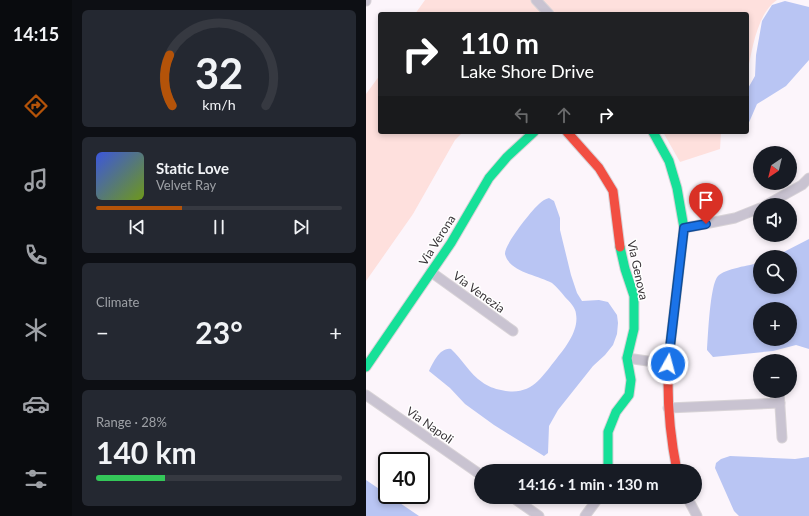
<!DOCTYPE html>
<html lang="en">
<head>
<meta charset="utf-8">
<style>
	:root { --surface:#171b24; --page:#242831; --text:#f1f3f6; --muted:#9ea1a6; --line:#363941; --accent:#b45309 }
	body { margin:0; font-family:Lato,sans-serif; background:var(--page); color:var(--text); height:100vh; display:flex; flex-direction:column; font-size:15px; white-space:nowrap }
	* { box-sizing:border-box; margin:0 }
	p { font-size:13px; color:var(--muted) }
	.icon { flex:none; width:22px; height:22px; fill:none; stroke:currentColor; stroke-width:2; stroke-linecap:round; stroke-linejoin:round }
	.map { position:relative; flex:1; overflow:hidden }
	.sheet { display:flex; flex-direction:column; gap:10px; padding:10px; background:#0d0f14; width:294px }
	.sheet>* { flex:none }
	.banner { position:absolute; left:12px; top:12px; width:371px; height:122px; border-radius:4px; box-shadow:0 2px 6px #0003; background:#202124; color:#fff; overflow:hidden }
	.needle { width:26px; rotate:215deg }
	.controls { position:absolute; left:387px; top:146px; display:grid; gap:8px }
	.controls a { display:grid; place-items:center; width:44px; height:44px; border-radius:50%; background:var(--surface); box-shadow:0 2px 6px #0003; font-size:20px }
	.speed { position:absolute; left:12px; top:452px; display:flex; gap:8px; font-size:20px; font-weight:700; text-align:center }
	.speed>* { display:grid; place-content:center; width:52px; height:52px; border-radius:50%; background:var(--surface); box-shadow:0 2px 6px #0003; line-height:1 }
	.speed .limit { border:2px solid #111; border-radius:6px; background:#fff; color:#111 }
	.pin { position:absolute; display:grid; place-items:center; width:34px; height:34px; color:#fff; margin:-41px -17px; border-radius:50% 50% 50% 0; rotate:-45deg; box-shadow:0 0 4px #0007 }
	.pin .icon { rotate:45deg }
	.me { position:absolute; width:44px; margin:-22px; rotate:7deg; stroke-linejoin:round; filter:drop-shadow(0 0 3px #0008) }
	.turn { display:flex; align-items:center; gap:14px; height:84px; padding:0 16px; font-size:18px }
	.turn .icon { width:52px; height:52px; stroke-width:2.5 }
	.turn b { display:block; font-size:28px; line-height:34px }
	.lanes { display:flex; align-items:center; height:38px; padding:0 16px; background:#0003; justify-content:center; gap:20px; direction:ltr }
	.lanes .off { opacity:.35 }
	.big { font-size:30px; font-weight:700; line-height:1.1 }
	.sheet .card { flex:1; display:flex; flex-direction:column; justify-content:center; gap:6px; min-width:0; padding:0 14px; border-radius:6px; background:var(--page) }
	.sheet .dial { align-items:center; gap:0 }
	.dial svg { height:104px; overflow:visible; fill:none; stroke:var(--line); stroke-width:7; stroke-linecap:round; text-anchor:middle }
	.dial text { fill:var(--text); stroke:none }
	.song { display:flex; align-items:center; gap:12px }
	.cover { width:48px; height:48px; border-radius:6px; background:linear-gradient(135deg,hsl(230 70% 55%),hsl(80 70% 35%)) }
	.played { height:4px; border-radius:2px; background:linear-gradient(90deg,var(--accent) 35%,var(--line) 35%) }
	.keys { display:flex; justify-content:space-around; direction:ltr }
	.heat { display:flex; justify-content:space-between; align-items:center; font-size:22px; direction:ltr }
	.charge { height:6px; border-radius:3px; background:linear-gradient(90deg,#34c759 28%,var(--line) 0) }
	.trip { position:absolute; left:108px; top:464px; width:228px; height:40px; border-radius:20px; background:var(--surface); box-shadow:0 2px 6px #0003; font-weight:700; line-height:40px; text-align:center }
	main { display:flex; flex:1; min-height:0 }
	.menu { display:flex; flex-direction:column; width:72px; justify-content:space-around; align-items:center; background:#090b0e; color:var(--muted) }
	.menu .icon { width:28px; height:28px }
	.menu .on { color:var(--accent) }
	.menu b { font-size:18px; color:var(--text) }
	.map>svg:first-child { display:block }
	.green { fill:#fee0dd }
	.water { fill:#b9c5f3; fill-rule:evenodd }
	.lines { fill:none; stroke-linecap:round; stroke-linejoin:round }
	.street-casing { stroke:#d8d3d7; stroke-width:11 }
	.fast-casing { stroke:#d8d3d7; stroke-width:11 }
	.jam-casing { stroke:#d8d3d7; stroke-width:11 }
	.street { stroke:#c9c3d1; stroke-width:9 }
	.fast { stroke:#16e098; stroke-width:9 }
	.jam { stroke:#f24e42; stroke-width:9 }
	.route-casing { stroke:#114b97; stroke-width:10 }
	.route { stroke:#1a73e8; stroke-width:7 }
	.labels { text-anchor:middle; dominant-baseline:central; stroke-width:3; stroke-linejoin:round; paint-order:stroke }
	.street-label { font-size:12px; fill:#383337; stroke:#fff }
</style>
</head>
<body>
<main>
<nav class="menu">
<b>14:15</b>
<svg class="icon on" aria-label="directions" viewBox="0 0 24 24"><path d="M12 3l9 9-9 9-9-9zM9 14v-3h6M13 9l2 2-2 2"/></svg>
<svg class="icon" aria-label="music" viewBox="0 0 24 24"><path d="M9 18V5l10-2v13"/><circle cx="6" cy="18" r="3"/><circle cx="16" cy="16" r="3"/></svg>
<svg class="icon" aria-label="phone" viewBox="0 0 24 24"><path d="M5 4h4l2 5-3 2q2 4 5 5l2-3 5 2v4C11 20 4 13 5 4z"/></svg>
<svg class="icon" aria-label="climate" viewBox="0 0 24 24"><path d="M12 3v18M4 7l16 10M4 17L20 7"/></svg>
<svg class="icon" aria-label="car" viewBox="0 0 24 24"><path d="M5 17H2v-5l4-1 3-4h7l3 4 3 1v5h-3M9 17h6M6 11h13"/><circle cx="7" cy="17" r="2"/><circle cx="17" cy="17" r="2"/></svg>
<svg class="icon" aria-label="filters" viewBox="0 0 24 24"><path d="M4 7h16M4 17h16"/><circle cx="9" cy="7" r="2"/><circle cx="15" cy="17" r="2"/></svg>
</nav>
<section class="sheet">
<div class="card dial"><svg viewBox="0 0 100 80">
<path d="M14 69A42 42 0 1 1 86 69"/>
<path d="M14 69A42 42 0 0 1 12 30" stroke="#b45309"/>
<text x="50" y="56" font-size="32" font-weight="700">32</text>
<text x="50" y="72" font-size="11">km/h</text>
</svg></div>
<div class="card">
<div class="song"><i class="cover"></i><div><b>Static Love</b><p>Velvet Ray</p></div></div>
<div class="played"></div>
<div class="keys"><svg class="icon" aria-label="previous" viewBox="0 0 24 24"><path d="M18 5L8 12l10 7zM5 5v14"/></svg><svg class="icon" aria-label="pause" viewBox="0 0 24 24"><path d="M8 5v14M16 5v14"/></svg><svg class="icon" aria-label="next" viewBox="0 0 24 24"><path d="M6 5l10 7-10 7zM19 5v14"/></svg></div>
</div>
<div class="card"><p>Climate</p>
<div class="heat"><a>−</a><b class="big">23°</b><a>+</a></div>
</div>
<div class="card"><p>Range · 28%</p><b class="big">140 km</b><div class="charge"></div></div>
</section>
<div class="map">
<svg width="443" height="516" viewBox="0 0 443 516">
	<rect width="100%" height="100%" fill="#fcf5fb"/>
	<g class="green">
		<path d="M59,0H411C391,13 386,51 381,74V14H49Z"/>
		<path d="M14,75V132H97L89,140L47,214L0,281V94Z"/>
		<path d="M297,132H355L354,149L314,162Z"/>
	</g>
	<g class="water">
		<path d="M419,1L443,7V60L420,86L391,104L381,127V90L389,76L390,55L396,21L406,5Z"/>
		<path d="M183,198L188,201L194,218V230L205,275L211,293L216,301L233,300L242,302L251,315L252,323L251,334L247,345L239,355L227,366L192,410L183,426L182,453L178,456L128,425L99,404L84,388L63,371C67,363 74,347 85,349C96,359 104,374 116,382C121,386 129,389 135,390C165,397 175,378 191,358C200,347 213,330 210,314C210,308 203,301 199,297C195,292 191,287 186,283C172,275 143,272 139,254C138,245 165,211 173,204C176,201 179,199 183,198Z"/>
		<path d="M443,239V349L430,345L407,351L347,357L341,350C342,336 344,284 352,276C359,269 384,265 394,263V287H424V257H408ZM394,309H424V339H394Z"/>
		<path d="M364,456L429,459L443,457V516H373L368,511L349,468L350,463L355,459Z"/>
		<path d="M0,480L53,516H0Z"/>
	</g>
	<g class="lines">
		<g class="street-casing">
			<g id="street">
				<path d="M170,0L183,14"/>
				<path d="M0,1V0"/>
				<path d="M400,205L436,185L443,178"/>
				<path d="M318,228L369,218L394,208"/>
				<path d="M65,272L147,331"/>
				<path d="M261,358L302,364"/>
				<path d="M413,391L416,438"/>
				<path d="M0,395L115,475"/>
				<path d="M302,408L414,403"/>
				<path d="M146,497L173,516"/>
				<path d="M321,497L331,516"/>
				<path d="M219,516L233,497"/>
			</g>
		</g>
		<g class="fast-casing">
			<g id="fast">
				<path d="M287,132L303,161L311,188L318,228L302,364V382"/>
				<path d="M0,367L85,243L123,178L141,157L168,132"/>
				<path d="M242,471V432L250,412L263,395L265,380L261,358L268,329V296L259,269L254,247"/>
			</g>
		</g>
		<g class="jam-casing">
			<g id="jam">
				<path d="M201,132L233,168L247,191L254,247"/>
				<path d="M302,382C302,412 305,441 311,471"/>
			</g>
		</g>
		<use href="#street" class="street"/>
		<use href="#fast" class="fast"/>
		<use href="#jam" class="jam"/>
	</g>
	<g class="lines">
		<g class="route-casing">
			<path id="route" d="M302,364L318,228L340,224"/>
		</g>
		<use href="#route" class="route"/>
	</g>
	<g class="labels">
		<g class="street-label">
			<text transform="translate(71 240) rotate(-58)">Via Verona</text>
			<text transform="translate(272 270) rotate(78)">Via Genova</text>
			<text transform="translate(113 292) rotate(36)">Via Venezia</text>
			<text transform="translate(64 425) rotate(35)">Via Napoli</text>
		</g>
	</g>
</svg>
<div class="controls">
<a><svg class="needle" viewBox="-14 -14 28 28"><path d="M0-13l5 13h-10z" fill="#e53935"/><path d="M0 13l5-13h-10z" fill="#9ea1a6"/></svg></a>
<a><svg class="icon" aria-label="sound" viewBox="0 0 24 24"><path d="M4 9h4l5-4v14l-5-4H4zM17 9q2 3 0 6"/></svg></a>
<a><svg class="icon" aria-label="search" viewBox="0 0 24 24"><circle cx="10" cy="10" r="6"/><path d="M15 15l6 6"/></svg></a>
<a>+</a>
<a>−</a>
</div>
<div class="speed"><div class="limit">40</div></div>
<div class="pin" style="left:340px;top:224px;background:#d93025"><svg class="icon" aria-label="arrive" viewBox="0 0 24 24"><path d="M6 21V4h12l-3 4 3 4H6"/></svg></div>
<svg class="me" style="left:302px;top:364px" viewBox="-20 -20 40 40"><circle r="17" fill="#1a73e8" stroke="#fff" stroke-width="3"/><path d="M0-11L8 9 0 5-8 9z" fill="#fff"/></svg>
<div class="trip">14:16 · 1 min · 130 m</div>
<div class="banner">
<div class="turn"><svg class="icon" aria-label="right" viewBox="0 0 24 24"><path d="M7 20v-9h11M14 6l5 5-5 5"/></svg><div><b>110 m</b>Lake Shore Drive</div></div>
<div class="lanes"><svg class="icon off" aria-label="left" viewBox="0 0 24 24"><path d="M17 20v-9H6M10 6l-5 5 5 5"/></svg><svg class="icon off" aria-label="ahead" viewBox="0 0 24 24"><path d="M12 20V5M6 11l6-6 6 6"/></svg><svg class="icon" aria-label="right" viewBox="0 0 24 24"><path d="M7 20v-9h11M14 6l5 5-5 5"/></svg></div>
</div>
</div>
</main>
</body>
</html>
